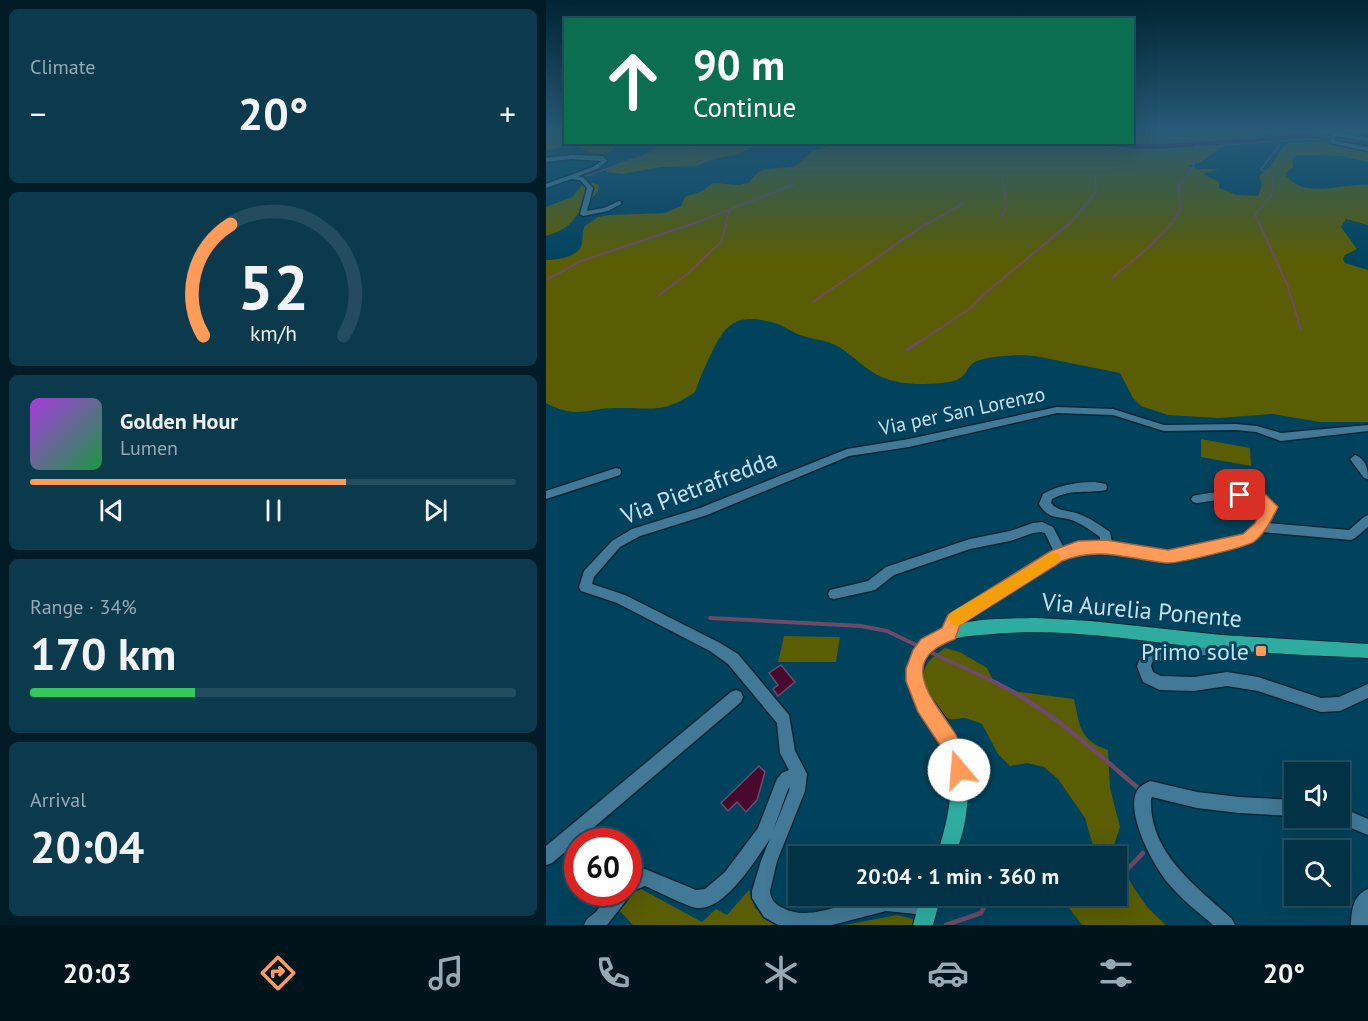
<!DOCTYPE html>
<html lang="en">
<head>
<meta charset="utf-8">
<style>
	:root { --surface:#013246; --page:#0b3a4d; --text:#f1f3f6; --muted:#96aab3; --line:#234d5f; --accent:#ff9b59 }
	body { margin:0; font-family:"PT Sans",sans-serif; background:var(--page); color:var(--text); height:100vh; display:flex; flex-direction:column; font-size:22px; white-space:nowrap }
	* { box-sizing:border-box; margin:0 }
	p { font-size:20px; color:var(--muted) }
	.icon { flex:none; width:33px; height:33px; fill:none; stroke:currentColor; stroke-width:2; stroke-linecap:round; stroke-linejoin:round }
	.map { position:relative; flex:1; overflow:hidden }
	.details { display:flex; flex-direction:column; gap:9px; padding:9px; background:#011c26; width:546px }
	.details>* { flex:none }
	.hud { position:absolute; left:18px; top:18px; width:570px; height:126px; border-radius:0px; box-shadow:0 6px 24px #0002,0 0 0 2px var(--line); background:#0b6e4f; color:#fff; overflow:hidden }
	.buttons { position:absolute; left:738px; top:762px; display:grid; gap:12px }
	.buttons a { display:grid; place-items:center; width:66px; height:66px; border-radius:0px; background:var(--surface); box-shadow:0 6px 24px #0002,0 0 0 2px var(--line); font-size:30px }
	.speed { position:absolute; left:18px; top:828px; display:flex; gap:12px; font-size:30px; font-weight:700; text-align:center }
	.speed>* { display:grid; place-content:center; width:78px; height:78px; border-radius:50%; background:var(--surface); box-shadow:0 6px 24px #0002,0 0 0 2px var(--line); line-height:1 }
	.speed .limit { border:9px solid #d22; background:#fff; color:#111 }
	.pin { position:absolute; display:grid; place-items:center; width:51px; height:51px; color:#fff; margin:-26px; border-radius:12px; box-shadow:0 3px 9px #0006 }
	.me { position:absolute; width:66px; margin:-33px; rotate:342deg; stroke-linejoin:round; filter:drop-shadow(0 0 4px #0008) }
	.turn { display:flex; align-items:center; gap:21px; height:126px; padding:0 30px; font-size:27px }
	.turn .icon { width:78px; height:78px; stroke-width:2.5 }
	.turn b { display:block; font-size:42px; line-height:51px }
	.big { font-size:45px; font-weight:800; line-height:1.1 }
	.details .tile { flex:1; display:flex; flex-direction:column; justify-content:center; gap:9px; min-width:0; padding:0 21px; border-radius:9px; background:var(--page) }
	.details .dial { align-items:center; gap:0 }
	.dial svg { height:156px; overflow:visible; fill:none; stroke:var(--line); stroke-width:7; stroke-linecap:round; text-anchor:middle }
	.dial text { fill:var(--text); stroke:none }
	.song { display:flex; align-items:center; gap:18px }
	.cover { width:72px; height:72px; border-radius:9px; background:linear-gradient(135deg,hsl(280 70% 55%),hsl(140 70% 35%)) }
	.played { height:6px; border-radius:3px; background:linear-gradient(90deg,var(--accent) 65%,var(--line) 65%) }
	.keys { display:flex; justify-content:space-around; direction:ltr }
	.heat { display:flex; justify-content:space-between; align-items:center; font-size:33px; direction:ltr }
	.charge { height:9px; border-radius:4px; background:linear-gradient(90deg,#34c759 34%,var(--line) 0) }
	.trip { position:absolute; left:242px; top:846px; width:339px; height:60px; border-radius:0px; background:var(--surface); box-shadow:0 6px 24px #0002,0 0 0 2px var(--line); font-weight:800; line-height:60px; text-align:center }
	.tabs { display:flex; height:96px; justify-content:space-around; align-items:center; background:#00141c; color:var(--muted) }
	.tabs .icon { width:42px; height:42px }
	.tabs .selected { color:var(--accent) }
	.tabs b { font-size:27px; color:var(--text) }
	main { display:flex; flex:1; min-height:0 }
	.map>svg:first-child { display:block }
	.green { fill:#5a5d03 }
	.water { fill:#480a2c; stroke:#6d4a67; stroke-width:1.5 }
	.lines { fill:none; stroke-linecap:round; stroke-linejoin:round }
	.stream-far4 { stroke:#6d4a67; stroke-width:1.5 }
	.stream-far3 { stroke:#6d4a67; stroke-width:2 }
	.stream-far2 { stroke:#6d4a67; stroke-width:3 }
	.stream-far1 { stroke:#6d4a67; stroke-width:4 }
	.stream { stroke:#6d4a67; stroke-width:4.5 }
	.minor-casing { stroke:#092736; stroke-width:3 }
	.major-casing { stroke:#092736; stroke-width:2 }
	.minor { fill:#427996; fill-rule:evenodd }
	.major { fill:#2eaca0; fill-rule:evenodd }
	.route { fill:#ff9b59; stroke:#a6653a; stroke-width:1.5 }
	.slow { fill:#f59e0b }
	.poi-dot { fill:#ff9b59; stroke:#01435d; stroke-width:2 }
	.labels { text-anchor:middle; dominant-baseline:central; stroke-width:6; stroke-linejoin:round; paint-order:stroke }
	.street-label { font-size:20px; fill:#c4e0f0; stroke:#01435d }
	.near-street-label { font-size:24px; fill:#c4e0f0; stroke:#01435d }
	.near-poi-label { font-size:24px; fill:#c4e0f0; stroke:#01435d; text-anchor:end }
</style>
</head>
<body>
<main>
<section class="details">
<div class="tile"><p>Climate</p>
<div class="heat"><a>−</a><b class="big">20°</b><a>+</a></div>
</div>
<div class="tile dial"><svg viewBox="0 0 100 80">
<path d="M14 69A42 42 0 1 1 86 69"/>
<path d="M14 69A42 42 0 0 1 28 12" stroke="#ff9b59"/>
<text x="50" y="56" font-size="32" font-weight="700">52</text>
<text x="50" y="72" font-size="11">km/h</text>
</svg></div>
<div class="tile">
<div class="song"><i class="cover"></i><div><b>Golden Hour</b><p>Lumen</p></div></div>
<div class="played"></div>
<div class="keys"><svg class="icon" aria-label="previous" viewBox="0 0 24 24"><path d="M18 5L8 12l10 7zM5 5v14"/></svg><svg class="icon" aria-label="pause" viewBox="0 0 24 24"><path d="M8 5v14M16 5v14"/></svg><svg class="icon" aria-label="next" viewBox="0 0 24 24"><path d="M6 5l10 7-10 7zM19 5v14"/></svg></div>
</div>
<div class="tile"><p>Range · 34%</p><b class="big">170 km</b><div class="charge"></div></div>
<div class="tile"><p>Arrival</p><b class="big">20:04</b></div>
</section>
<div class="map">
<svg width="822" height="925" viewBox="0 0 822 925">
	<rect width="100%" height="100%" fill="#01435d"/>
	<g class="green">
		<path d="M0,131H19L20,142L74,143L64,152L54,154L46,153L27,145L0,150Z"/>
		<path d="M587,131H786L784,134L753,133L672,139L678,146L653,163L641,166L654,169H674L659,173V175L673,182V188L691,195L712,196L716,185L713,176L725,166L737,147L742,143L778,142L822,150V162L795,156L751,155L746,159L747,167L739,174C757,201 797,182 822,185V225L800,219L795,227L811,249L799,255L797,259L799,263L822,270V422H774L727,414L672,418L622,415L595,406L587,398L574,373L489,356C476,354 435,356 426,364C421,368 420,375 414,378C406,384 379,384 369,384C327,381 324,368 293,347C280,339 267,340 254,335C244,331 235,324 225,322C192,314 181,322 167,350C160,364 154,377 149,392C116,415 105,407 68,408C38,409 31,419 0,403V260C11,260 31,257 35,246C38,239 35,233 39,226L52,217L63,215L119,213L135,206L139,197L156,191L167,183L193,185L202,183L212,172L219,169L245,167L252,164L266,151L294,143L586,142Z"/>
		<path d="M116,143V142L214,143L190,155L172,158L150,166L114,167L77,174L60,172L62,168C82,157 97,160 116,143Z"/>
		<path d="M47,183L53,185C52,194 49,195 43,201C25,219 29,227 0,236V207L26,197L37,184Z"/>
		<path d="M655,439L704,448L705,466L655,457Z"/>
		<path d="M238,636L294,637L290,662H232Z"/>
		<path d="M399,648L414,652L441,668L447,680L459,690L528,699C534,726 533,740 562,750L564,788L574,827L568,845L576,867L588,888L602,908L620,925H536L514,896H570V856H550L539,818L512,779L498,767L481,763L464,766L452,754L436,724C431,722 424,719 418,718C414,718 409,720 404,719C387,713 372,685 379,668C383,659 392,653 399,648Z"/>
		<path d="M95,889L156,922L170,909L181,915L203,890L209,908L233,925H87L73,910C79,900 83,890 95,889Z"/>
		<path d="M351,915L367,919V925H299Z"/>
	</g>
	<g class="water">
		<path d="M761,134L822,143V148L781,140L761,139L610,150H591L542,143H620Z"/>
		<path d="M235,665L249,682L232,696L227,689L232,685L223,673Z"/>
		<path d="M213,766L219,772L211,800L200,812L191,802L182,811L175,803Z"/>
	</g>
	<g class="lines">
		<g class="stream-far4">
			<path d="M0,133L4,131"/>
			<path d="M152,164L193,142"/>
			<path d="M31,177L44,175L79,162L167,142"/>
			<path d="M456,179L461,206L456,217"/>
			<path d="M144,225L249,184"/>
			<path d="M180,225L183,210"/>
			<path d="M379,225L418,203"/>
			<path d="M523,225L550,192L549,173"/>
			<path d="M625,225L635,208L632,187L647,168L651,145"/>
			<path d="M714,225L709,215L726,194L727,178L715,169L733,146"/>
		</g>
		<g class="stream-far3">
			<path d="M713,223L741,284L755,329"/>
			<path d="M566,278L604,246L626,223"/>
			<path d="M0,280L35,261L149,223"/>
			<path d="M113,295L140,275L176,241L180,223"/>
			<path d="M267,302L381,223"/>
			<path d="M372,343L426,307L437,295L524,223"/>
		</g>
		<path class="stream-far2" d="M361,350L374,341"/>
		<g class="stream-far1">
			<path d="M164,618L315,626L341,631L374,647"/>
			<path d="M382,651L451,683"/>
		</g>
		<g class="stream">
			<path d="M448,682C503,708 546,749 592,788"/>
			<path d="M469,856C488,844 499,846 518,856"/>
			<path d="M570,877L573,878L597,853"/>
			<path d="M400,925L435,913L444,896"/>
		</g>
		<g class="minor-casing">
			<g id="minor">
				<path d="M789,132L822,138V142L791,136L789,141L822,147V151L784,143L786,134Z"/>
				<path d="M25,155L57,156L61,161L51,169L32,176L38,178L47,188L41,211L58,208L73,201L75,202V204L62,211L37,216L34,214L41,188L34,180L25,179L0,188V184L47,167L55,161L25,159L0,162V158Z"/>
				<path d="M511,407L567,409L618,425L690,424L711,426L735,433L822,425V431L735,441L710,432L690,430L618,431L567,415L511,413L363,447L303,456L161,515L94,536L74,547L48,577L46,584L79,595L174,643L192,654L243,715L249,751L261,774L259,791L231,861L224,891C224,899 230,905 237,908C264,923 302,900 331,896C347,893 371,894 386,900L389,906L386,912L380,915L340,911L286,925H232L218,917L206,898V891L215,861L224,839C209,860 180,910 151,908C142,907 109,890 99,886L84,892L82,898L61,925H38L41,919L50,912L65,892H82V874L99,869L150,890L159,889L179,872L212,828L231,779L236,773L243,770L234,753L231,723L182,664L164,651L71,603L35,591L33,587L38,571L66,541L86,529L154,508L301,449L363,439ZM244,787L243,791L227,831L242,789Z"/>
				<path d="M809,455C820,459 822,469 822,479L818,478L804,459Z"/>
				<path d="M70,468L74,469L75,472L74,475L0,499V491Z"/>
				<path d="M549,482L560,484L561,487L560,490C540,494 527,488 506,499L505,503C512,512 523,510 533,514C544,518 554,525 564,532L566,543L622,552L632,551L697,535L710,524L718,508C702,491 671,501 651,503L647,502L645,499L647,496L651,495C676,492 713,481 730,507L722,523L803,530L818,517L822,515V527L809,538L805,540L716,532L705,542L701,544L622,562L560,552L532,553L514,560L413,624L408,638L403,640L398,638L396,634L403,616L508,552L499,533L495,532L487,533L464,541L424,549L348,575L329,590L288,599L284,598L282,594L284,590L288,589L322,581L340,567L424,539L464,531L487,523L496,522L507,527L518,548L532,543L554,542V537C546,531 537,525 528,521C513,515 503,521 493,504L497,494C513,485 531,482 549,482Z"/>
				<path d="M661,635L666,637L668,641L660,655L606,662L605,666L607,672L615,676L648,677L681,672L712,677L775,698L793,697L822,684V698L794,711L775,712L712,691L681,686L648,691L614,690L597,682L591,666L597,651L651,645L656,637Z"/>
				<path d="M190,690L195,692L197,697L195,702L6,863L0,865V846L185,692Z"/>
				<path d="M604,781L651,792L693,797L748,800V816L693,813L651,808L606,797L605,799C603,853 650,886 686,919L689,925H667C652,912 635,899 622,883C607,865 581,816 590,793C592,787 598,784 604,781Z"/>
				<path d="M794,807L822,819V835L788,821L787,818H794Z"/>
				<path d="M822,889V925H805C805,911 807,895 822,889Z"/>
			</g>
		</g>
		<g class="major-casing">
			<g id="major">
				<path d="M490,618L545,621L675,635L822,644V658C765,655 707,653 650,647C583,639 515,628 447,634C434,635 419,636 407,639C393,643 378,655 377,670C375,691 392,705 402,722C428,765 426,811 409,856H391C400,824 410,793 401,758C394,733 373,715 364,691C360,678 360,667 366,655C383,616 454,619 490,618Z"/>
				<path d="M375,896H395L387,925H367Z"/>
			</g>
		</g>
		<use href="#minor" class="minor"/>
		<use href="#major" class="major"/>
	</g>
	<linearGradient id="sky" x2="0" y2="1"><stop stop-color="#012533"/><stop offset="0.5" stop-color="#275b78"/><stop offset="1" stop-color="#275b78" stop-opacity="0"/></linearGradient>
	<rect width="822" height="261" fill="url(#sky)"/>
	<path class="route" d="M694,490L720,495L732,507C725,520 720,532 709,541C702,547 629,564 620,563C582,559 554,546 516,561L414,625L409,639C402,642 394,645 388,650C357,673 398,714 410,735C416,745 419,758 423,770L420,777L413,780L406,777L396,748L372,712L360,681V669L367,650L375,639L396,628L402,615L505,551L532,541L560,540L622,550L697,534L709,523L716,509L711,504L689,499L687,495L689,491Z"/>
	<path class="slow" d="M507,552L512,554L515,558L512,563L416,624L410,626L404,624L402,619L404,613Z"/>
	<rect class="poi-dot" x="709" y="645" width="12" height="12" rx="3"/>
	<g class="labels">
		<g class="street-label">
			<text transform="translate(416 411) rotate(-12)">Via per San Lorenzo</text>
		</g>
		<g class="near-street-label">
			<text transform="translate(153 487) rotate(-21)">Via Pietrafredda</text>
			<text transform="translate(596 610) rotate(5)">Via Aurelia Ponente</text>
		</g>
		<g class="near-poi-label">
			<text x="703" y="651">Primo sole</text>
		</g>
	</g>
</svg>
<div class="buttons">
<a><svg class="icon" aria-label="sound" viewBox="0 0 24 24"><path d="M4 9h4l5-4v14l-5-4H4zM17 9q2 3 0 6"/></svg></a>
<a><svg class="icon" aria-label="search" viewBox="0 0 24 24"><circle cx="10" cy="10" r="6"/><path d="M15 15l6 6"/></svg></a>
</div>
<div class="speed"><div class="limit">60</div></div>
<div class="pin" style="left:694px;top:495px;background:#d93025"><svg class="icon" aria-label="arrive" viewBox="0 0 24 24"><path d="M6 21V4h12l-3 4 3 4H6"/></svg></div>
<svg class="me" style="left:413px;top:770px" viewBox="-20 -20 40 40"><circle r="19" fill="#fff"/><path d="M0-13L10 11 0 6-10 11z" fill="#ff9b59"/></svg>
<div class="trip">20:04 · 1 min · 360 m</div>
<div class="hud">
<div class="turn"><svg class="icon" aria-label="ahead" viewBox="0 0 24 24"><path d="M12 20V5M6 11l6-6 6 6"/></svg><div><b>90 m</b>Continue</div></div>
</div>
</div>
</main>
<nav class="tabs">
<b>20:03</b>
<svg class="icon selected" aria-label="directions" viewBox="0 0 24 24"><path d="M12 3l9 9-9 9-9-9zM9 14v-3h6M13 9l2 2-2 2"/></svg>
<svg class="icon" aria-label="music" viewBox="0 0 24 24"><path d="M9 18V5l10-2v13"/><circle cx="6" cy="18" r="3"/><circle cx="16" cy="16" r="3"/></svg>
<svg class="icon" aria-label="phone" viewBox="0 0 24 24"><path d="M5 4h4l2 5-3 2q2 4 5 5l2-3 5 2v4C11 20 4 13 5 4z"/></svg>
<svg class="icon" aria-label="climate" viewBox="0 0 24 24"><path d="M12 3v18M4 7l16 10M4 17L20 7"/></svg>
<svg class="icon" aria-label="car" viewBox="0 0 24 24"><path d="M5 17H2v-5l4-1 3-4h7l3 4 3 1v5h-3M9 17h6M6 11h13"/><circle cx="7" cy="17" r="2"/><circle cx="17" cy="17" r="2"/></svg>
<svg class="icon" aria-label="filters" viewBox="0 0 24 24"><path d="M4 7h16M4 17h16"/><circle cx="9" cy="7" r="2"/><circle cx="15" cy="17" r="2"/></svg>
<b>20°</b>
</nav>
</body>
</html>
